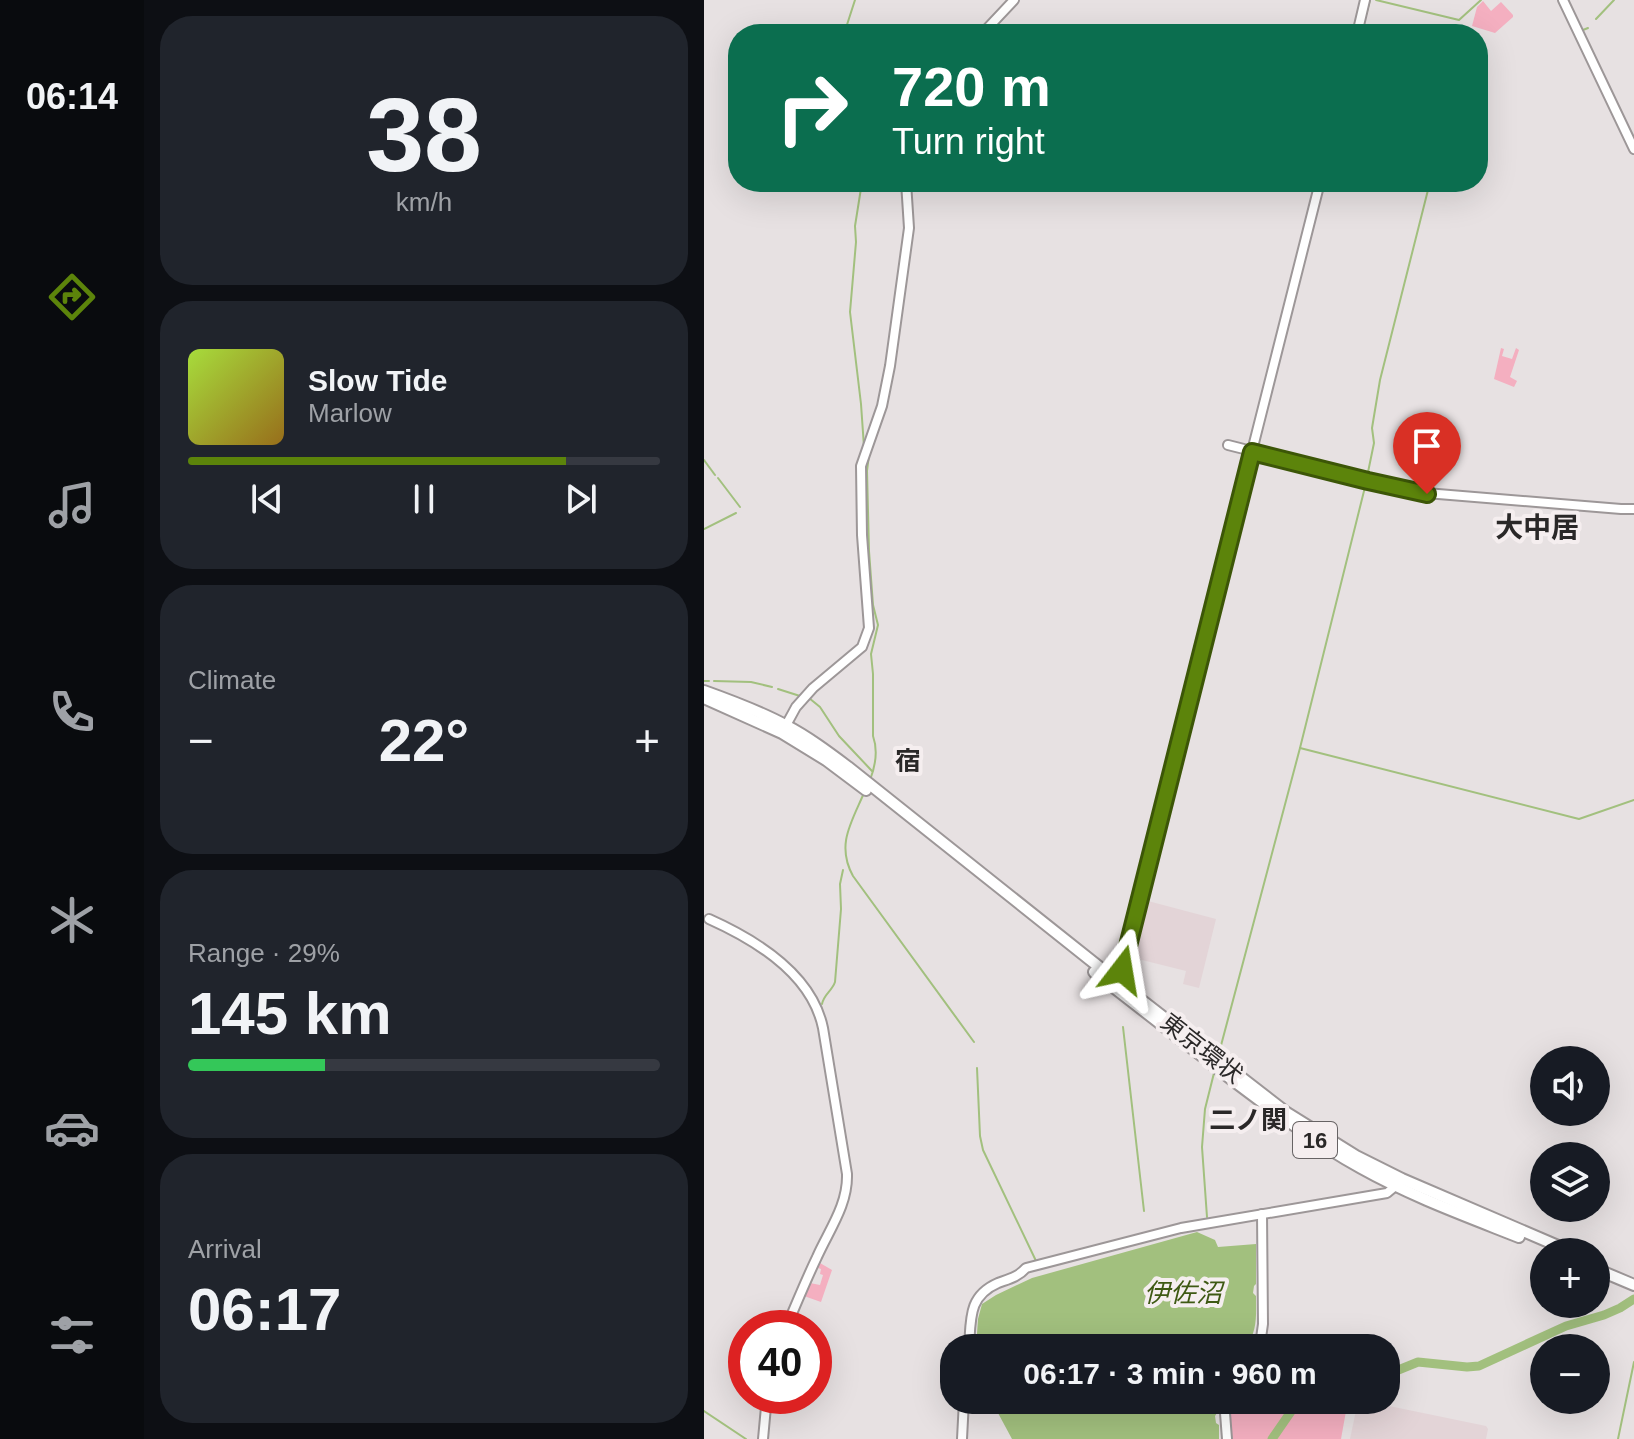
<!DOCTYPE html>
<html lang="en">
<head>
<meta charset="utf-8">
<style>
	:root { --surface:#171b24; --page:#20242c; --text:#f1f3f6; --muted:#9ea1a6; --line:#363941; --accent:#5c840b }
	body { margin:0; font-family:Arial,"Noto Sans JP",sans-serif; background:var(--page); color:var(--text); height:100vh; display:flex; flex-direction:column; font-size:30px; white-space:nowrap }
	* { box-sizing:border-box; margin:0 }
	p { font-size:26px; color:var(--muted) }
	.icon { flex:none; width:44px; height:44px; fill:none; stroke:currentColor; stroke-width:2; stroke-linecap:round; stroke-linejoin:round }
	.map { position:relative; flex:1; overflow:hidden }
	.drawer { display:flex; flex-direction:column; gap:16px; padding:16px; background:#0d0f14; width:560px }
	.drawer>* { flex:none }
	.guide { position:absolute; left:24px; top:24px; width:760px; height:168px; border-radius:32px; box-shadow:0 8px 32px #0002; background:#0b6e4f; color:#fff; overflow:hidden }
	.controls { position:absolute; left:826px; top:1046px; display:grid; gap:16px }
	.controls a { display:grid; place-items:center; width:80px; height:80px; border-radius:50%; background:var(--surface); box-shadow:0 8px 32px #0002; font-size:40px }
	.speed { position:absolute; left:24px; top:1310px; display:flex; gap:16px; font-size:40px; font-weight:700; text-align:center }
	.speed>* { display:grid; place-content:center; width:104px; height:104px; border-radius:50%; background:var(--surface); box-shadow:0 8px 32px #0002; line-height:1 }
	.speed .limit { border:12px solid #d22; background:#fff; color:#111 }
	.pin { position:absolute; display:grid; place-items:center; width:68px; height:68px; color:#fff; margin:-82px -34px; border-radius:50% 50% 50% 0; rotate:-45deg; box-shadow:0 0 8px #0007 }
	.pin .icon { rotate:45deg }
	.me { position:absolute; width:88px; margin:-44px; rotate:14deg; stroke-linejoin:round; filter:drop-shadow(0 0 6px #0008) }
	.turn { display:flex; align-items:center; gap:28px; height:168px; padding:0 32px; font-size:36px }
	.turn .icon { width:104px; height:104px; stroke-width:2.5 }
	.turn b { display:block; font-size:56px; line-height:68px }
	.big { font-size:60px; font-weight:700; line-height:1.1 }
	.drawer .card { flex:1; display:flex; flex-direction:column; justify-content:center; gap:12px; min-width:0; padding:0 28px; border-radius:32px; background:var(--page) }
	.drawer .dial { align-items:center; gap:0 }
	.dial b { font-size:104px; line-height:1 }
	.song { display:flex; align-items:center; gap:24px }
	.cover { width:96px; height:96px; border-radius:12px; background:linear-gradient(135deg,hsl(80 70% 55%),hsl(40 70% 35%)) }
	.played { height:8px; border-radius:4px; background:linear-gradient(90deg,var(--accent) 80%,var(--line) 80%) }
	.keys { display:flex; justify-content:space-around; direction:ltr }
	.heat { display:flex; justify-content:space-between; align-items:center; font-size:44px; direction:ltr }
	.charge { height:12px; border-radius:6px; background:linear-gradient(90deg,#34c759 29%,var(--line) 0) }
	.trip { position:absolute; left:236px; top:1334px; width:460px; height:80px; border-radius:32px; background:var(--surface); box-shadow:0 8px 32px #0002; font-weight:700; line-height:80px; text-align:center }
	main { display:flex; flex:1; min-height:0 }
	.dock { display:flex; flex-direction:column; width:144px; justify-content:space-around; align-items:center; background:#090b0e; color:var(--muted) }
	.dock .icon { width:56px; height:56px }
	.dock .on { color:var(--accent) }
	.dock b { font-size:36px; color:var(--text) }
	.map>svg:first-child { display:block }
	.built { fill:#e3d4d7 }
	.green { fill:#f4afc0 }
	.water { fill:#a2c07e }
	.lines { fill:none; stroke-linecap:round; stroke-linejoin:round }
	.stream { stroke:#a2c07e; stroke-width:2 }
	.river { stroke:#a2c07e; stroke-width:9 }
	.secondary-casing { stroke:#9d9798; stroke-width:12 }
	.highway-casing { stroke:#9d9798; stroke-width:14 }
	.secondary { stroke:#fff; stroke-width:8 }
	.highway { stroke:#fff; stroke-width:10 }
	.route-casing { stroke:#3c5607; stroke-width:20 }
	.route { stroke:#5c840b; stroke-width:14 }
	.labels { text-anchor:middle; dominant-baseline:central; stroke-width:8; stroke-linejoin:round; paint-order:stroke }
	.shield { fill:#f5eeef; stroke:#676364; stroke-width:2 }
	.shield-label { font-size:22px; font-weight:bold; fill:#2a2828 }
	.street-label { font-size:24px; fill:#2a2828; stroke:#f5eeef }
	.neighbourhood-label { font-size:26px; font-weight:bold; fill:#2a2828; stroke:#f5eeef }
	.water-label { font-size:26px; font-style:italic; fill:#3e5913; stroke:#f5eeef }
	.quarter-label { font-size:28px; font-weight:bold; fill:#2a2828; stroke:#f5eeef }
</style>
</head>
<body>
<main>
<nav class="dock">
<b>06:14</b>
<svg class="icon on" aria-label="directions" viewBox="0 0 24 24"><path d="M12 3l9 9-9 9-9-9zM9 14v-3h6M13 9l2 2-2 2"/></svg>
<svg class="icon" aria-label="music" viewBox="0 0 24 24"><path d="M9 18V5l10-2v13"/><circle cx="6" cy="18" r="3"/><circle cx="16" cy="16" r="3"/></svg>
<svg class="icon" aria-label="phone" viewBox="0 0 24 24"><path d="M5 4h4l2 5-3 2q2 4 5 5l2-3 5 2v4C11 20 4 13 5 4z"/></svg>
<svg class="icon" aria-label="climate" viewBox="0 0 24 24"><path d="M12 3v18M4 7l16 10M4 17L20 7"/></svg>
<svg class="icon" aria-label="car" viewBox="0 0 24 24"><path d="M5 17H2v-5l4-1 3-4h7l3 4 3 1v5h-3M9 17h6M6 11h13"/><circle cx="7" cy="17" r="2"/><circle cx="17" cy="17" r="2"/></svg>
<svg class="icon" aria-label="filters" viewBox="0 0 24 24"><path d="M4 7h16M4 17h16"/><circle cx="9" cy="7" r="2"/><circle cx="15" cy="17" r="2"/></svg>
</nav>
<section class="drawer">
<div class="card dial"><b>38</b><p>km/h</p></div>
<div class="card">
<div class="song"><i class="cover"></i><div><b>Slow Tide</b><p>Marlow</p></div></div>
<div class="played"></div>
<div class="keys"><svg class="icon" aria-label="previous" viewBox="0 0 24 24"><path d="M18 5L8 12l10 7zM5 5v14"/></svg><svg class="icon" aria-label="pause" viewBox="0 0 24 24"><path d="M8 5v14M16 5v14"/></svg><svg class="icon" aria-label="next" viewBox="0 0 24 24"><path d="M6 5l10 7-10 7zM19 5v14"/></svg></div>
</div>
<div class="card"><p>Climate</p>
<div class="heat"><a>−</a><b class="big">22°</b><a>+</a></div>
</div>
<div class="card"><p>Range · 29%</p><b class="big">145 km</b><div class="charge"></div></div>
<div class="card"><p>Arrival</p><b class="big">06:17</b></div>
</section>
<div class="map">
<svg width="930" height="1439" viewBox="0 0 930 1439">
	<rect width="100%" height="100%" fill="#e7e1e2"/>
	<g class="built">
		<path d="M444,901L512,919L495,988L479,984L482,971L430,958Z"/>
		<path d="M656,1400L782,1426L784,1429L782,1439H646L654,1401Z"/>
	</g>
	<g class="green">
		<path d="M779,1L787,11L797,2L809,15V17L791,33L768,26L773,7Z"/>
		<path d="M797,348L800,349L798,356L808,359L812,348L815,350L806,377L813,381L810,387L790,379Z"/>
		<path d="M116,1263L128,1270L117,1302L100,1296L106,1283L116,1285L119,1275L116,1274L117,1269L114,1268Z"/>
		<path d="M528,1400L590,1409L597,1400H644L637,1439H524Z"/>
	</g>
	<g class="water">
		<path d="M493,1232L511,1240L514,1247L552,1244V1284L550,1286L549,1293L552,1296C552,1315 554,1332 541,1348H272L274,1319L278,1304L292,1295L328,1278Z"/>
		<path d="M287,1400H512L513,1413L511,1416L512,1423L515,1425V1439H308Z"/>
	</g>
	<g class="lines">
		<g class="stream">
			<path d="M672,0L755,20L777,0"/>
			<path d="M892,19L910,0"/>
			<path d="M879,30L884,28"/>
			<path d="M140,34L151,0"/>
			<path d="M657,34L666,0"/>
			<path d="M158,182L151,226L152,242L146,312L157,404L160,447"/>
			<path d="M553,449L620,182"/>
			<path d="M165,455L163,471L165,551L169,605L174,625L167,654L169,674V736C174,750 171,767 166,780"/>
			<path d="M0,460L11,475"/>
			<path d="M663,477L670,443L668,428L676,380L726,182"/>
			<path d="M14,478L36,507"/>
			<path d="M0,529L32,513"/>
			<path d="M0,681H5"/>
			<path d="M10,681L47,682L68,687"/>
			<path d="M74,689L96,696"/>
			<path d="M105,698L116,707L135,736L168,771"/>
			<path d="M596,748L875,819L930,800"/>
			<path d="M160,793C147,823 132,845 149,876L270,1042"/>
			<path d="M422,970L551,456"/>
			<path d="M118,1004C120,994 128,991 131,982L137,909L136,884L139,870"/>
			<path d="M419,1027L440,1211"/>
			<path d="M515,1053L596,748L662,483"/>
			<path d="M273,1068L276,1136L279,1150L333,1263"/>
			<path d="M503,1217L498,1147L501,1109L510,1073"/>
			<path d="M928,1302L930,1303"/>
			<path d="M0,1411L42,1439"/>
			<path d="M914,1439L930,1362"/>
		</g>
		<g class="river">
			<path d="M682,1375L714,1362L763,1367L775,1366L862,1326L900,1315L916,1308L930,1299"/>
			<path d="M568,1439L595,1400"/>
		</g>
		<g class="secondary-casing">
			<g id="secondary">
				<path d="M859,0L930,149"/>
				<path d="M278,34L310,0"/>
				<path d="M653,34L661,0"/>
				<path d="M524,445L710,492L917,509H930"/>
				<path d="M80,729L92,707L109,688L158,647L165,628L158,535L157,466L178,406L186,366L205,228L202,182"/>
				<path d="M5,919C52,940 108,975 119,1028L143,1174C144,1205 125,1230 113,1257C102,1280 92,1304 82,1328"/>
				<path d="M413,985L616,182"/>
				<path d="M265,1348C267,1319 264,1296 294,1283C305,1279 314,1277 322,1268L477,1228L683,1193L695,1183"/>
				<path d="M550,1348L557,1338L559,1324L558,1214"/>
				<path d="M520,1400L523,1439"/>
				<path d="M59,1439L63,1396"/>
				<path d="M258,1439L260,1400"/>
			</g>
		</g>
		<g class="highway-casing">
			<g id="highway">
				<path d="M0,691C28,701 55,711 81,725C104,737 124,752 144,767L414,982L583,1113L652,1156L698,1179L868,1252"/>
				<path d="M0,698L78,733L122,760L162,790"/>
				<path d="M390,972L498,1056"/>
				<path d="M510,1066C558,1102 605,1139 657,1168C707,1196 762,1216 815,1237"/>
				<path d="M892,1269L930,1285"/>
			</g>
		</g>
		<use href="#secondary" class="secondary"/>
		<use href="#highway" class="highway"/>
	</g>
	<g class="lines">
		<g class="route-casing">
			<path id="route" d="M418,970L548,452L664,481L723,494"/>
		</g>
		<use href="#route" class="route"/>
	</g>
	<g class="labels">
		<rect class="shield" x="589" y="1122" width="44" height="36" rx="6"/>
		<g class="shield-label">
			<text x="611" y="1140">16</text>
		</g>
		<g class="street-label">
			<text transform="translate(498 1048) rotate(38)">東京環状</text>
		</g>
		<g class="neighbourhood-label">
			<text x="204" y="761">宿</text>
			<text x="544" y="1120">二ノ関</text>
		</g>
		<g class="water-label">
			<text x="479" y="1293">伊佐沼</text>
		</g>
		<g class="quarter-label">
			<text x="833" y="527">大中居</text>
		</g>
	</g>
</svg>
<div class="controls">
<a><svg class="icon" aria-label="sound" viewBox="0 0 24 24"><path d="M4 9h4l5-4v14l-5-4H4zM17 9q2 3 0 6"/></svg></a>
<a><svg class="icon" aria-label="layers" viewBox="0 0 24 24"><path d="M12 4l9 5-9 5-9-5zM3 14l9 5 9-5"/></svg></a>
<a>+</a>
<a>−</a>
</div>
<div class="speed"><div class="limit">40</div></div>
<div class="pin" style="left:723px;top:494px;background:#d93025"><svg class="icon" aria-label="arrive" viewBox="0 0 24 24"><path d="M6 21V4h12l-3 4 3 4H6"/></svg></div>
<svg class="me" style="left:418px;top:970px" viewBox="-20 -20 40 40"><path d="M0-17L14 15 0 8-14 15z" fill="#5c840b" stroke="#fff" stroke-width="4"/></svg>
<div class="trip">06:17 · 3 min · 960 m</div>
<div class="guide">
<div class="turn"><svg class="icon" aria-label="right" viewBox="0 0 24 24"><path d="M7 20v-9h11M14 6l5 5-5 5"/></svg><div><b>720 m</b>Turn right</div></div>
</div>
</div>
</main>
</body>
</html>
